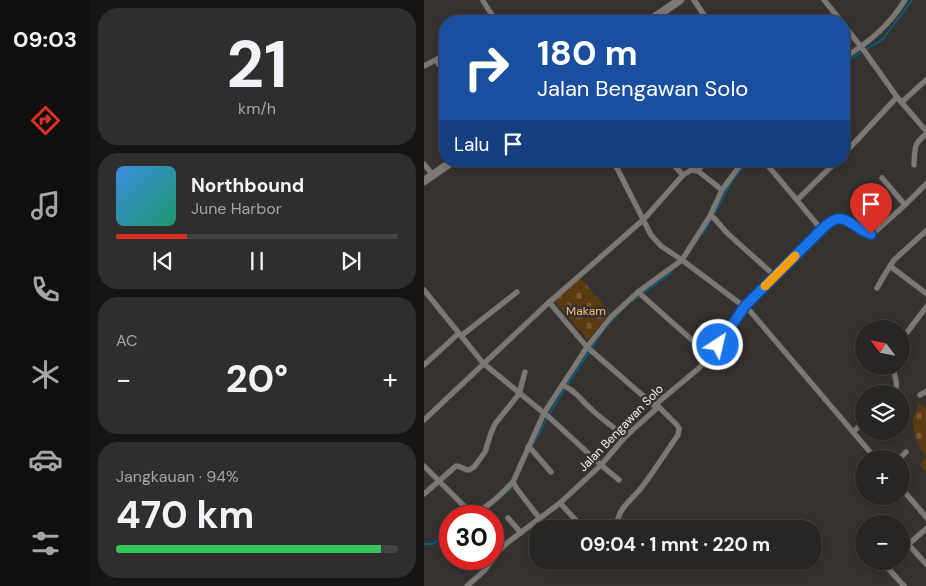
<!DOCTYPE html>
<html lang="id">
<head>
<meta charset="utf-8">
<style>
	:root { --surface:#282624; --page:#302e2c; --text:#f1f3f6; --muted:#a5a5a6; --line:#444341; --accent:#d93025 }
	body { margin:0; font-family:"DM Sans",sans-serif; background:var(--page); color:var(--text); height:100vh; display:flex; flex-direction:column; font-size:19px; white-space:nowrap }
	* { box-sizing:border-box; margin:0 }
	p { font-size:16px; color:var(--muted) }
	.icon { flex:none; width:28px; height:28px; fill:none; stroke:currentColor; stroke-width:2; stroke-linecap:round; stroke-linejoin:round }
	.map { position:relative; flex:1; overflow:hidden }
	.side { display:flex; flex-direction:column; gap:8px; padding:8px; background:#161514; width:334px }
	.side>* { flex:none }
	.hud { position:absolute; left:15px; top:15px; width:411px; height:152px; border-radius:20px; box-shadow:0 2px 8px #0003,0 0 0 1px var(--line); background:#1a4fa0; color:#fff; overflow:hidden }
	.needle { width:32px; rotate:302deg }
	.fabs { position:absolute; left:431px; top:320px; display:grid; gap:10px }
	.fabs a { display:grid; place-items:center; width:55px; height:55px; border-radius:50%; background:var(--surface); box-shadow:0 2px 8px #0003,0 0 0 1px var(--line); font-size:25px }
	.speed { position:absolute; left:15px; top:505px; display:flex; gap:10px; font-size:25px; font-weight:700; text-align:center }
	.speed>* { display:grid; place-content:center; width:65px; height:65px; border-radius:50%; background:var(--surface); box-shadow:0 2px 8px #0003,0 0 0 1px var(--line); line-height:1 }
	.speed .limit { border:8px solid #d22; background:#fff; color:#111 }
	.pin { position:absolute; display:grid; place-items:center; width:42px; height:42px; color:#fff; margin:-51px -21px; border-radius:50% 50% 50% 0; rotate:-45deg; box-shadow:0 0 5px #0007 }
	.pin .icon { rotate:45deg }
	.me { position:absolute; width:55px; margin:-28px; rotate:35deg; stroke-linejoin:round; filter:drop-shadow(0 0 4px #0008) }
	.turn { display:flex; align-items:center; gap:18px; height:105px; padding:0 15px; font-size:22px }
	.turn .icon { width:65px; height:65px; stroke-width:2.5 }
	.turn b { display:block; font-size:35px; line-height:42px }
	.then { display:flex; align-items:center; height:48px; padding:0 15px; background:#0003; gap:10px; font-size:19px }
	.big { font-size:38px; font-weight:700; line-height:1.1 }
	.side .tile { flex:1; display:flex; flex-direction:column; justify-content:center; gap:8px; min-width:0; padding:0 18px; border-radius:20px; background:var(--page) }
	.side .dial { align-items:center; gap:0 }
	.dial b { font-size:65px; line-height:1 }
	.song { display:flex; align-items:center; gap:15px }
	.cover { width:60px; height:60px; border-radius:8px; background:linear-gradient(135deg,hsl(210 70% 55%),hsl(160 70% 35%)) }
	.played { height:5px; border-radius:2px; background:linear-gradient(90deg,var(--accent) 25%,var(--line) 25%) }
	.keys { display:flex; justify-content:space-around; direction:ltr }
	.heat { display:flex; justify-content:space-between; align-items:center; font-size:28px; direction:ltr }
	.charge { height:8px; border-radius:4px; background:linear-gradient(90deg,#34c759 94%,var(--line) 0) }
	.trip { position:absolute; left:105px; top:520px; width:292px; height:50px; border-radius:20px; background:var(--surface); box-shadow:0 2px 8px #0003,0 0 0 1px var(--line); font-weight:700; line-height:50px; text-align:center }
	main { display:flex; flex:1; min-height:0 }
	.tab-bar { display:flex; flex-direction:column; width:90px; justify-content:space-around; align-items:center; background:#100f0e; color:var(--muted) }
	.tab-bar .icon { width:35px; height:35px }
	.tab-bar .active { color:var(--accent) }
	.tab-bar b { font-size:22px; color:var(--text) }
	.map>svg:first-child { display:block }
	.cemetery { fill:url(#cemetery-stones) }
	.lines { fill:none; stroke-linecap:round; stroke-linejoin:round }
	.stream { stroke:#055d81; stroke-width:2 }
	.street-casing { stroke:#514e4c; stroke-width:6 }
	.secondary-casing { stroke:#514e4c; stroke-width:9 }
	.street { stroke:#7c7975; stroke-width:5 }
	.secondary { stroke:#7c7975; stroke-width:8 }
	.route-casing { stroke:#114b97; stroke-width:12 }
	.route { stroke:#1a73e8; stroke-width:9 }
	.slow { stroke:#f59e0b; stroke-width:9 }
	.labels { text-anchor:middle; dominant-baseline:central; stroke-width:5; stroke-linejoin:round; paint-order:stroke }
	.park-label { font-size:12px; fill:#f7b86e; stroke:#353230 }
	.street-label { font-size:12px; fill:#f4f2f0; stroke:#353230 }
</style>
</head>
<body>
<main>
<nav class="tab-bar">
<b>09:03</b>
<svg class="icon active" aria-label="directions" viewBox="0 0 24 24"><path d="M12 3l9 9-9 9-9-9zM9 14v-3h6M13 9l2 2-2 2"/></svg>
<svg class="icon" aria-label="music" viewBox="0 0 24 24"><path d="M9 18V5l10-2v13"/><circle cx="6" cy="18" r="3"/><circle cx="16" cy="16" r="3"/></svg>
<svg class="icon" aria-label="phone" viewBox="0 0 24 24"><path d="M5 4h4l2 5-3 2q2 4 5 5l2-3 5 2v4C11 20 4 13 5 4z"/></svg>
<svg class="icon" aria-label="climate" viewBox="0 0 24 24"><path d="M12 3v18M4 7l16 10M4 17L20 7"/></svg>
<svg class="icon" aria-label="car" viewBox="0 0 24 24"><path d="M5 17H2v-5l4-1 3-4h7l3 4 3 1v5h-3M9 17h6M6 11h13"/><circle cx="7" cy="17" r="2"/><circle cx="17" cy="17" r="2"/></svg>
<svg class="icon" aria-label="filters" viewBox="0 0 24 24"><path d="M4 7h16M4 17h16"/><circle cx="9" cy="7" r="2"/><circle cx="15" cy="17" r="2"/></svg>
</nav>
<section class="side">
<div class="tile dial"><b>21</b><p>km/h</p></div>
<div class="tile">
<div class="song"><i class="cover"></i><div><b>Northbound</b><p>June Harbor</p></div></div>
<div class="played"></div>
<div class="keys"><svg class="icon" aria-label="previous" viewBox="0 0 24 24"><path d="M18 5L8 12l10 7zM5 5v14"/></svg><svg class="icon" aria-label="pause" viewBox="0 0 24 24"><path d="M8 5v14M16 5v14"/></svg><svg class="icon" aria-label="next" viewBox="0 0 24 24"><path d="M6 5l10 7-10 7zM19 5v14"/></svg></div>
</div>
<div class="tile"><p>AC</p>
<div class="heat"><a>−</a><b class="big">20°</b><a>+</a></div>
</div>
<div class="tile"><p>Jangkauan · 94%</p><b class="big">470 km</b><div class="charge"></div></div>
</section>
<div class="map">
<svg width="503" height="586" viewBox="0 0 503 586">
	<defs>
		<pattern id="cemetery-stones" width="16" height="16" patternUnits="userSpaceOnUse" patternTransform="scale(1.25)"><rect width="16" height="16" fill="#5a3a0f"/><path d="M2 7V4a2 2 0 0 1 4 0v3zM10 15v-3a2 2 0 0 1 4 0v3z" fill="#725732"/></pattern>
	</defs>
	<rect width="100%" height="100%" fill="#353230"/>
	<g class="cemetery">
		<path d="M157,278L186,313L164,340L130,300Z"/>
		<path d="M495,404L502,408V473L496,465L502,456C495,451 488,428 489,419C490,414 493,409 495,404Z"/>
	</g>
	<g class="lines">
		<g class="stream">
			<path d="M420,63L459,39L488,0"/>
			<path d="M279,234L308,181L324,161"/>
			<path d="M207,302L247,273"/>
			<path d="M107,448L127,411L144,384L180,329L196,312"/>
			<path d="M55,516L89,487"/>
			<path d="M0,544H8L26,534"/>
		</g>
		<g class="street-casing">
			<g id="street">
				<path d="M270,0L284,21"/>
				<path d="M400,0L417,21"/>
				<path d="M59,1L72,21"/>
				<path d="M420,25L441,52L473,97L503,132"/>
				<path d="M420,58C445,42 465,26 481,0"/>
				<path d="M12,60L21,73"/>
				<path d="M0,66L21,55"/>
				<path d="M478,102L503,79"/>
				<path d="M420,154L473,97"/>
				<path d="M189,161L194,170L227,235L237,246L258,260L326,311L452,459"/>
				<path d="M340,161L397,229"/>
				<path d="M0,164L9,175"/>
				<path d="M490,165C491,147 489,145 503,133"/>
				<path d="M274,171L281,161"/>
				<path d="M259,175L267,170L274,171L298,190"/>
				<path d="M458,178L481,205"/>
				<path d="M373,200L413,161"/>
				<path d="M286,216L290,218L303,233L351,276"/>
				<path d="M466,266L503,294"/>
				<path d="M453,288L461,274L470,260L503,230"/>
				<path d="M0,290L59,363L126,418L177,465L195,480"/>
				<path d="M214,292L286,356"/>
				<path d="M125,302L163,347L233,408"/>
				<path d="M37,336L93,292"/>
				<path d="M478,338L484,331L503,306"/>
				<path d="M0,365L34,334"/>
				<path d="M468,366C471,376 475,385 470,394"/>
				<path d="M138,385C150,389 157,400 166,408C177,419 190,427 201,437"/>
				<path d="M496,395L503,391"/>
				<path d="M0,420L121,306L220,219L259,175L246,161"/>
				<path d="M429,432L440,422"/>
				<path d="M104,447L108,450L127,472"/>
				<path d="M475,459L482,452"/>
				<path d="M0,466L48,514C64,508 77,494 89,482"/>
				<path d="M478,489L503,518"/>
				<path d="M0,494L32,466C37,466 40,470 45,470L50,467L61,452L67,433L71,424L95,394L101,372"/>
				<path d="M136,503L160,529"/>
				<path d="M84,518L97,533"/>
				<path d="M116,519L93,489L89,482L120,413L163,347L187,317L214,292L258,260L286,216L298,190L319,161"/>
				<path d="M192,529C194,507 206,502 218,487C231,470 242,452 254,435L255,428L252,424L232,404"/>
				<path d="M484,544L503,565"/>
				<path d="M478,550L503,528"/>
				<path d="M465,561L461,565L480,586"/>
				<path d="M43,586L60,571L75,551L83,543L136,503L177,465L201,437L233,408L232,404L274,369L286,356L302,334L321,306L397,229C401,226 406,222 410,220C423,214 435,232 447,234L452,231L481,205L503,183"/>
			</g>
		</g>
		<g class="secondary-casing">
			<g id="secondary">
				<path d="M225,21L256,0"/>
				<path d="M0,181L29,161"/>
			</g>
		</g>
		<use href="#street" class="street"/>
		<use href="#secondary" class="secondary"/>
	</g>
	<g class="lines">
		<g class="route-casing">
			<path id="route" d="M294,345L321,306L397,230C401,226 406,222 410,220C422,214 435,232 447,234"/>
		</g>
		<use href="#route" class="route"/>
		<path class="slow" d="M341,286L371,256"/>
	</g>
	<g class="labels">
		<g class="park-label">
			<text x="162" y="311">Makam</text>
		</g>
		<g class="street-label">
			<text transform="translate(197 428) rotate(-46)">Jalan Bengawan Solo</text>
		</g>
	</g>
</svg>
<div class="fabs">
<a><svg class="needle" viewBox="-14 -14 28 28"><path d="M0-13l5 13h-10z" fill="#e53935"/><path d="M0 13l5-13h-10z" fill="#a5a5a6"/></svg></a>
<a><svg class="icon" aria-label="layers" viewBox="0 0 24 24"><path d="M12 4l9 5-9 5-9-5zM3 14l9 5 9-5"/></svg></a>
<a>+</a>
<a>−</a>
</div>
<div class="speed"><div class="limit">30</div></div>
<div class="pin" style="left:447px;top:234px;background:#d93025"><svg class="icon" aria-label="arrive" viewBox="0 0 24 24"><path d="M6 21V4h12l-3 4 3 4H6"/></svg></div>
<svg class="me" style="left:294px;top:345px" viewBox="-20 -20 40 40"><circle r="17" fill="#1a73e8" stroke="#fff" stroke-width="3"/><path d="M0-11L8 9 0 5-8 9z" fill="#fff"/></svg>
<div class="trip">09:04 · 1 mnt · 220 m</div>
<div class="hud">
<div class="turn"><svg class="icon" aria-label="right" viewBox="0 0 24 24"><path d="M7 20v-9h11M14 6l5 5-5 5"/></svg><div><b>180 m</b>Jalan Bengawan Solo</div></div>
<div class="then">Lalu<svg class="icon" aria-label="arrive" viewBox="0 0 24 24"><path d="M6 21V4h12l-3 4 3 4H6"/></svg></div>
</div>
</div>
</main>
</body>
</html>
